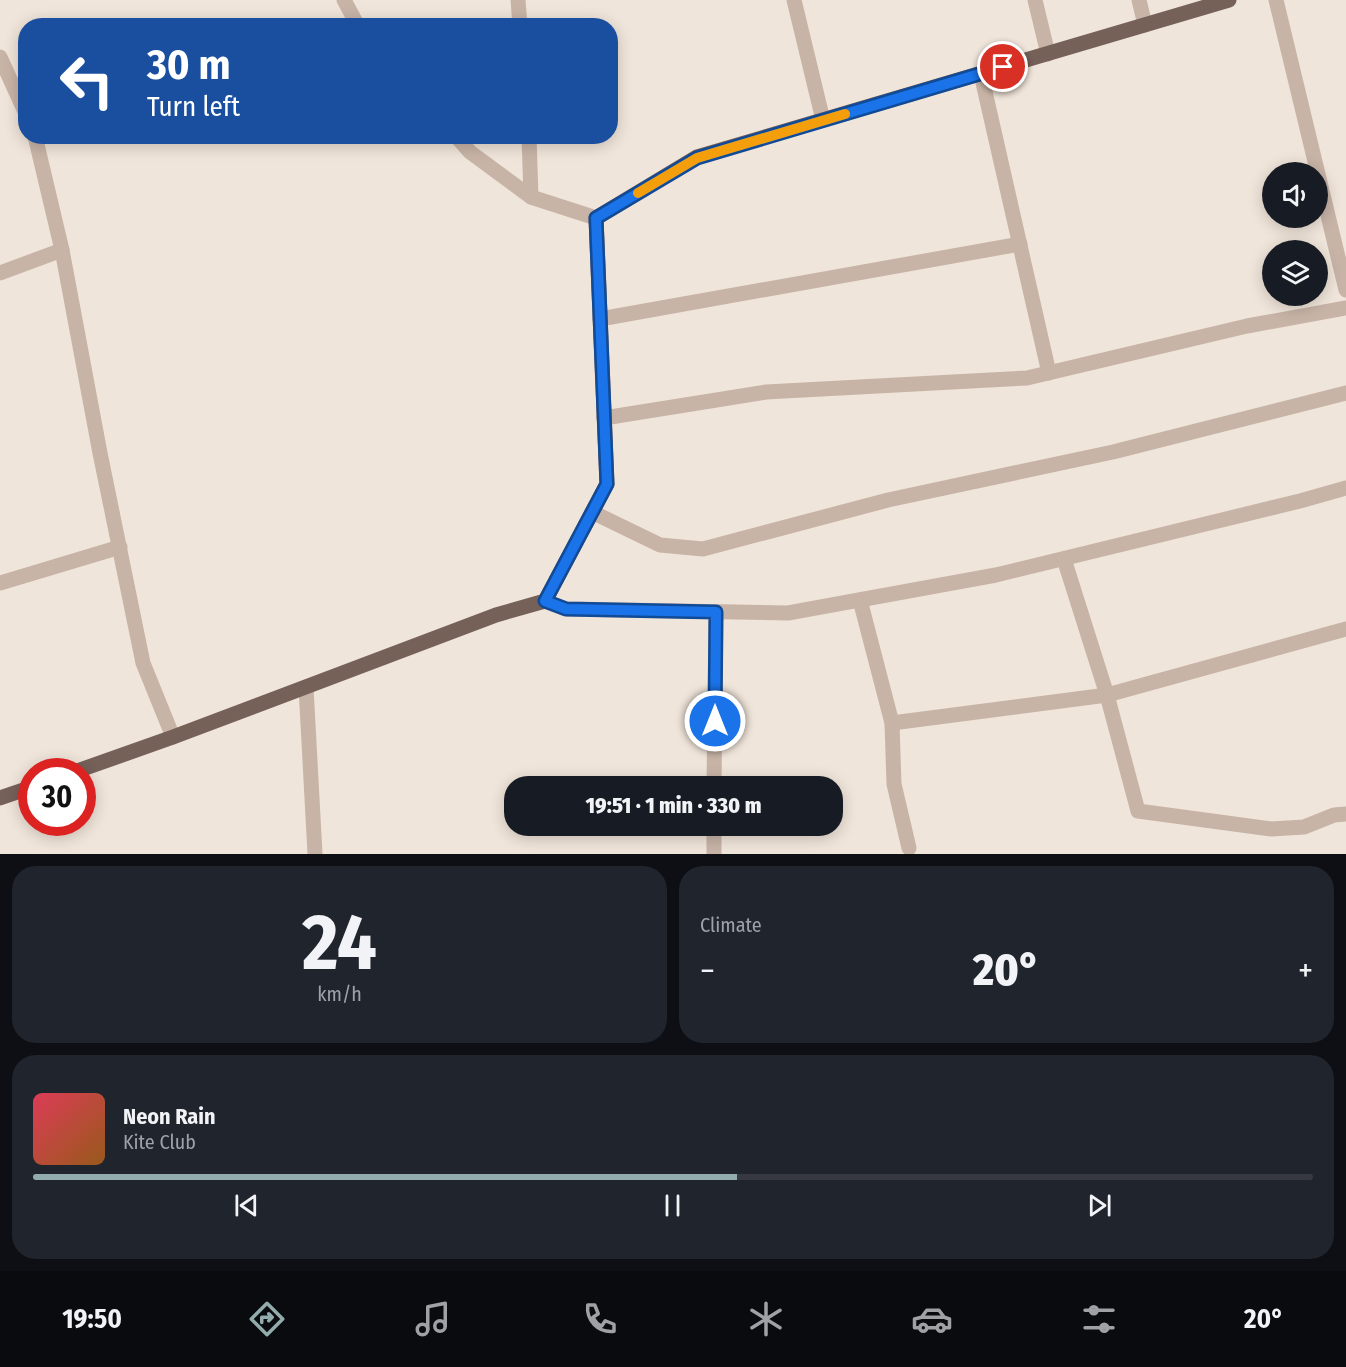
<!DOCTYPE html>
<html lang="en">
<head>
<meta charset="utf-8">
<style>
	:root { --surface:#171b24; --page:#20242c; --text:#f1f3f6; --muted:#9ea1a6; --line:#363941; --accent:#92abad }
	body { margin:0; font-family:"Fira Sans Condensed",sans-serif; background:var(--page); color:var(--text); height:100vh; display:flex; flex-direction:column; font-size:22px; white-space:nowrap }
	* { box-sizing:border-box; margin:0 }
	p { font-size:20px; color:var(--muted) }
	.icon { flex:none; width:33px; height:33px; fill:none; stroke:currentColor; stroke-width:2; stroke-linecap:round; stroke-linejoin:round }
	.map { position:relative; height:854px; overflow:hidden }
	.details { display:flex; flex-direction:column; gap:12px; padding:12px; background:#0d0f14; flex:1 }
	.details>* { flex:none }
	.hud { position:absolute; left:18px; top:18px; width:600px; height:126px; border-radius:24px; box-shadow:0 3px 15px #0003; background:#1a4fa0; color:#fff; overflow:hidden }
	.tools { position:absolute; left:1262px; top:162px; display:grid; gap:12px }
	.tools a { display:grid; place-items:center; width:66px; height:66px; border-radius:50%; background:var(--surface); box-shadow:0 3px 15px #0003; font-size:30px }
	.speed { position:absolute; left:18px; top:758px; display:flex; gap:12px; font-size:30px; font-weight:700; text-align:center }
	.speed>* { display:grid; place-content:center; width:78px; height:78px; border-radius:50%; background:var(--surface); box-shadow:0 3px 15px #0003; line-height:1 }
	.speed .limit { border:9px solid #d22; background:#fff; color:#111 }
	.pin { position:absolute; display:grid; place-items:center; width:51px; height:51px; color:#fff; margin:-26px; border:3px solid #fff; border-radius:50%; box-shadow:0 2px 6px #0007 }
	.me { position:absolute; width:66px; margin:-33px; rotate:0deg; stroke-linejoin:round; filter:drop-shadow(0 0 4px #0008) }
	.turn { display:flex; align-items:center; gap:21px; height:126px; padding:0 30px; font-size:27px }
	.turn .icon { width:78px; height:78px; stroke-width:2.5 }
	.turn b { display:block; font-size:42px; line-height:51px }
	.big { font-size:45px; font-weight:800; line-height:1.1 }
	.details .card { flex:1; display:flex; flex-direction:column; justify-content:center; gap:9px; min-width:0; padding:0 21px; border-radius:24px; background:var(--page) }
	.details .dial { align-items:center; gap:0 }
	.dial b { font-size:78px; line-height:1 }
	.song { display:flex; align-items:center; gap:18px }
	.cover { width:72px; height:72px; border-radius:9px; background:linear-gradient(135deg,hsl(350 70% 55%),hsl(30 70% 35%)) }
	.played { height:6px; border-radius:3px; background:linear-gradient(90deg,var(--accent) 55%,var(--line) 55%) }
	.keys { display:flex; justify-content:space-around; direction:ltr }
	.heat { display:flex; justify-content:space-between; align-items:center; font-size:33px; direction:ltr }
	.details .tiles { flex:1; display:grid; gap:12px; grid-template-columns:1fr 1fr }
	.card:last-child { grid-column:span 2 }
	.trip { position:absolute; left:504px; top:776px; width:339px; height:60px; border-radius:24px; background:var(--surface); box-shadow:0 3px 15px #0003; font-weight:800; line-height:60px; text-align:center }
	.tabs { display:flex; height:96px; justify-content:space-around; align-items:center; background:#090b0e; color:var(--muted) }
	.tabs .icon { width:42px; height:42px }
	.tabs .current { color:var(--accent) }
	.tabs b { font-size:27px; color:var(--text) }
	.map>svg:first-child { display:block }
	.lines { fill:none; stroke-linecap:round; stroke-linejoin:round }
	.minor { stroke:#c8b4a7; stroke-width:15 }
	.major { stroke:#766159; stroke-width:15 }
	.route-casing { stroke:#114b97; stroke-width:15 }
	.route { stroke:#1a73e8; stroke-width:10 }
	.slow { stroke:#f59e0b; stroke-width:10 }
</style>
</head>
<body>
<div class="map">
<svg width="1346" height="854" viewBox="0 0 1346 854">
	<rect width="100%" height="100%" fill="#f0e5da"/>
	<g class="lines">
		<g class="minor">
			<path d="M344,0L358,26"/>
			<path d="M518,0L520,26"/>
			<path d="M794,0L823,120"/>
			<path d="M1035,0L1048,54"/>
			<path d="M1139,0L1145,25"/>
			<path d="M1276,0L1346,290"/>
			<path d="M0,57L26,114"/>
			<path d="M981,74L1049,373"/>
			<path d="M35,136L62,250L100,453L143,663L173,737"/>
			<path d="M456,136L470,152L531,197L596,218"/>
			<path d="M529,136L531,197"/>
			<path d="M0,273L62,250"/>
			<path d="M600,319L1020,244"/>
			<path d="M604,418L766,392L1027,378L1247,326L1346,308"/>
			<path d="M592,512L660,545L703,549L888,500L1113,452L1346,393"/>
			<path d="M1064,559L1107,695L1138,811L1271,829L1304,827L1334,815L1346,814"/>
			<path d="M0,583L120,547"/>
			<path d="M860,600L892,723L1107,695L1346,629"/>
			<path d="M545,601L566,609L788,613L996,575L1300,501L1346,488"/>
			<path d="M306,687L315,854"/>
			<path d="M892,723L894,784L909,848"/>
			<path d="M714,786L716,613"/>
			<path d="M714,854V825"/>
		</g>
		<g class="major">
			<path d="M77,771L173,737L496,615L545,601L607,484L596,218L697,157L1229,0"/>
			<path d="M0,798L32,787"/>
		</g>
	</g>
	<g class="lines">
		<g class="route-casing">
			<path id="route" d="M715,721L716,612L566,609L545,601L607,484L596,218L697,158L1003,67"/>
		</g>
		<use href="#route" class="route"/>
		<path class="slow" d="M638,193L697,158L845,114"/>
	</g>
</svg>
<div class="tools">
<a><svg class="icon" aria-label="sound" viewBox="0 0 24 24"><path d="M4 9h4l5-4v14l-5-4H4zM17 9q2 3 0 6"/></svg></a>
<a><svg class="icon" aria-label="layers" viewBox="0 0 24 24"><path d="M12 4l9 5-9 5-9-5zM3 14l9 5 9-5"/></svg></a>
</div>
<div class="speed"><div class="limit">30</div></div>
<div class="pin" style="left:1003px;top:67px;background:#d93025"><svg class="icon" aria-label="arrive" viewBox="0 0 24 24"><path d="M6 21V4h12l-3 4 3 4H6"/></svg></div>
<svg class="me" style="left:715px;top:721px" viewBox="-20 -20 40 40"><circle r="17" fill="#1a73e8" stroke="#fff" stroke-width="3"/><path d="M0-11L8 9 0 5-8 9z" fill="#fff"/></svg>
<div class="trip">19:51 · 1 min · 330 m</div>
<div class="hud">
<div class="turn"><svg class="icon" aria-label="left" viewBox="0 0 24 24"><path d="M17 20v-9H6M10 6l-5 5 5 5"/></svg><div><b>30 m</b>Turn left</div></div>
</div>
</div>
<section class="details">
<div class="tiles">
<div class="card dial"><b>24</b><p>km/h</p></div>
<div class="card"><p>Climate</p>
<div class="heat"><a>−</a><b class="big">20°</b><a>+</a></div>
</div>
<div class="card">
<div class="song"><i class="cover"></i><div><b>Neon Rain</b><p>Kite Club</p></div></div>
<div class="played"></div>
<div class="keys"><svg class="icon" aria-label="previous" viewBox="0 0 24 24"><path d="M18 5L8 12l10 7zM5 5v14"/></svg><svg class="icon" aria-label="pause" viewBox="0 0 24 24"><path d="M8 5v14M16 5v14"/></svg><svg class="icon" aria-label="next" viewBox="0 0 24 24"><path d="M6 5l10 7-10 7zM19 5v14"/></svg></div>
</div>
</div>
</section>
<nav class="tabs">
<b>19:50</b>
<svg class="icon current" aria-label="directions" viewBox="0 0 24 24"><path d="M12 3l9 9-9 9-9-9zM9 14v-3h6M13 9l2 2-2 2"/></svg>
<svg class="icon" aria-label="music" viewBox="0 0 24 24"><path d="M9 18V5l10-2v13"/><circle cx="6" cy="18" r="3"/><circle cx="16" cy="16" r="3"/></svg>
<svg class="icon" aria-label="phone" viewBox="0 0 24 24"><path d="M5 4h4l2 5-3 2q2 4 5 5l2-3 5 2v4C11 20 4 13 5 4z"/></svg>
<svg class="icon" aria-label="climate" viewBox="0 0 24 24"><path d="M12 3v18M4 7l16 10M4 17L20 7"/></svg>
<svg class="icon" aria-label="car" viewBox="0 0 24 24"><path d="M5 17H2v-5l4-1 3-4h7l3 4 3 1v5h-3M9 17h6M6 11h13"/><circle cx="7" cy="17" r="2"/><circle cx="17" cy="17" r="2"/></svg>
<svg class="icon" aria-label="filters" viewBox="0 0 24 24"><path d="M4 7h16M4 17h16"/><circle cx="9" cy="7" r="2"/><circle cx="15" cy="17" r="2"/></svg>
<b>20°</b>
</nav>
</body>
</html>
